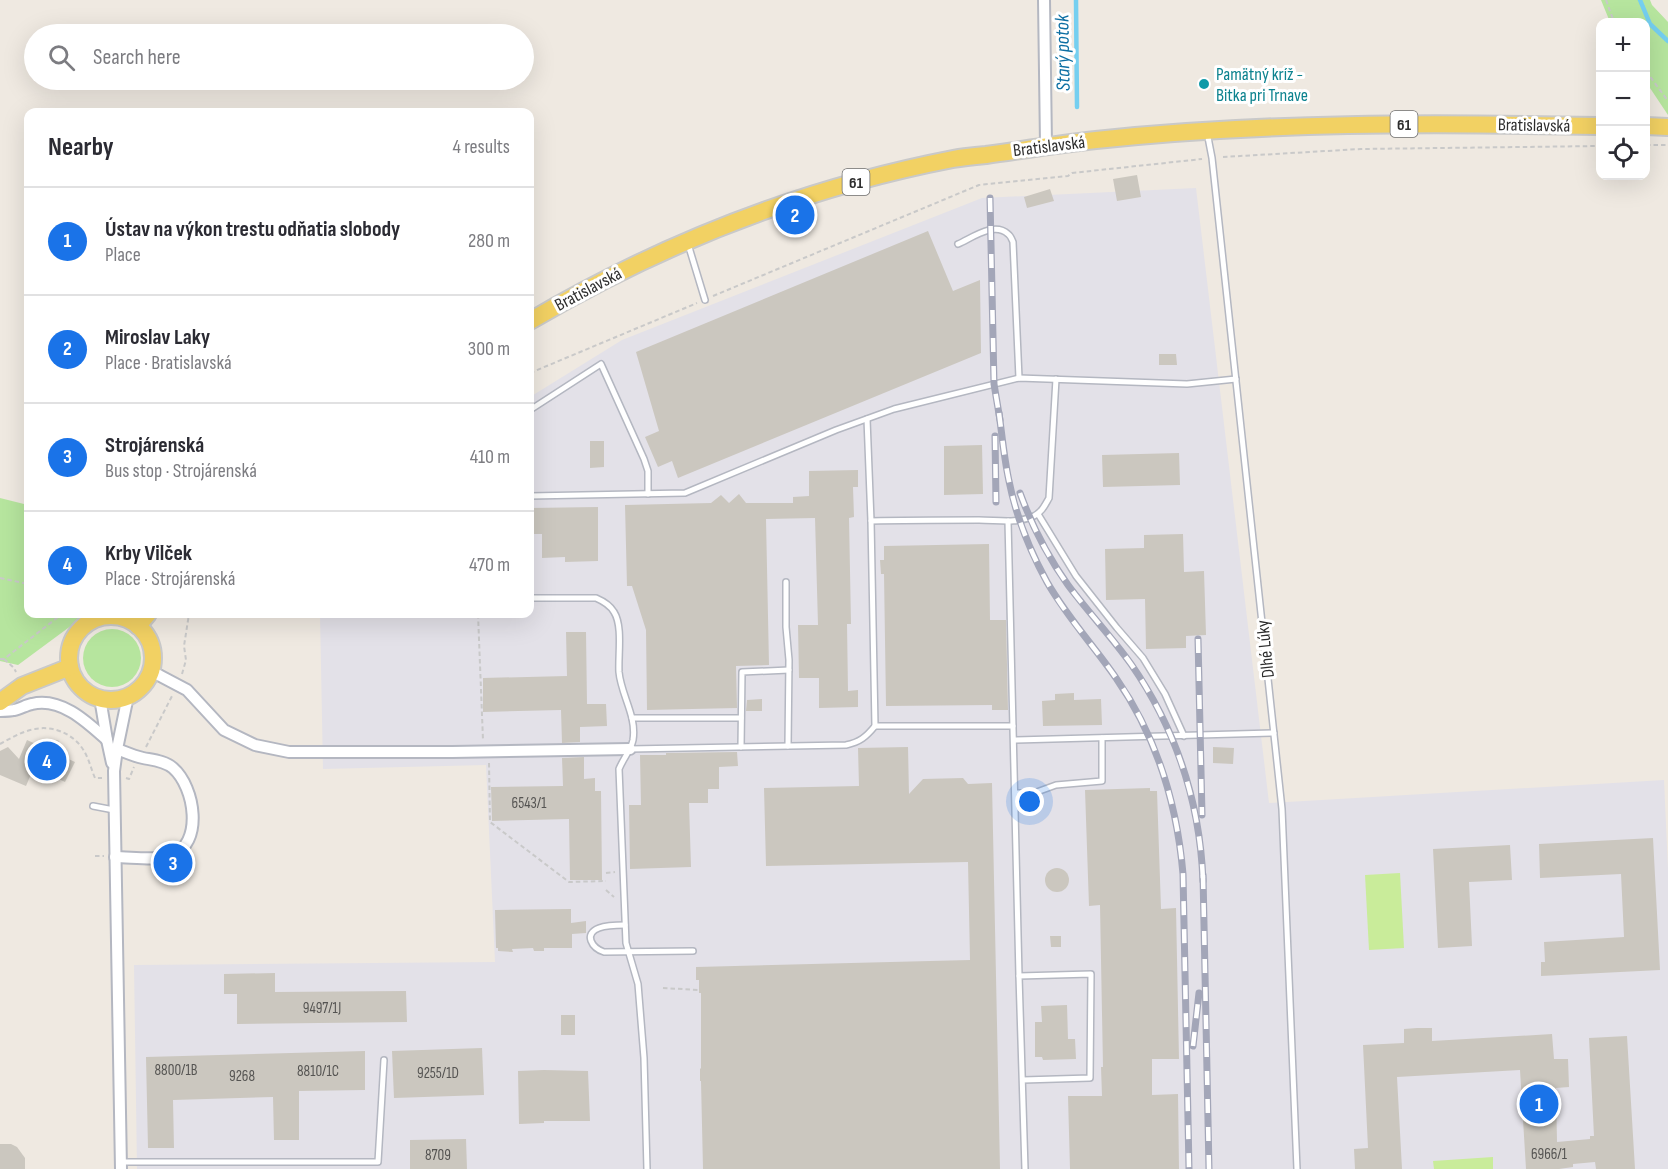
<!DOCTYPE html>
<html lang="en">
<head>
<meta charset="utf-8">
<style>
	body { margin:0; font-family:"Sofia Sans Condensed",sans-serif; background:#f7f7f7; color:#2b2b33 }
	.controls { position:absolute; right:18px; top:18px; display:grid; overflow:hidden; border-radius:12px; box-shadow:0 6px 24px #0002 }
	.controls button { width:54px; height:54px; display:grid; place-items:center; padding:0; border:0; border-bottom:2px solid #e1e1e2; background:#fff; color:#2b2b33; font:30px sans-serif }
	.you { position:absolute; left:1030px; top:802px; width:21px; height:21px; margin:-15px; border:4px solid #fff; border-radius:50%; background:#1a73e8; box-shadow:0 0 0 9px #1a73e833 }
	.badge { display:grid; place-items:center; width:39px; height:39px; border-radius:50%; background:#1a73e8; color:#fff; font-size:20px; font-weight:700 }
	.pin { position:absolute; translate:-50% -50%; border:3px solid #fff; box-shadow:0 2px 6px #0006 }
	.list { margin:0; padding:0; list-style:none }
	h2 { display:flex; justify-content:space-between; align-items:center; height:78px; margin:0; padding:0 24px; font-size:26px }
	h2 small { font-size:20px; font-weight:400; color:#7c7c81 }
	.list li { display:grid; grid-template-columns:39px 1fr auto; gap:18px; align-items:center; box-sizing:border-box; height:108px; padding:0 24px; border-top:2px solid #e1e1e2 }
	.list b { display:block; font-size:22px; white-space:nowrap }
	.list p { margin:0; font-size:20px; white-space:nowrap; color:#7c7c81 }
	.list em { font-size:20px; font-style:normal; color:#7c7c81 }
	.icon { flex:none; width:33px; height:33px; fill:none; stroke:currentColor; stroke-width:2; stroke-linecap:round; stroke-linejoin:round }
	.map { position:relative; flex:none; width:1668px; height:1169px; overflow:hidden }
	.search { position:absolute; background:#fff; box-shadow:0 6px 24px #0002; left:24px; top:24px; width:510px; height:66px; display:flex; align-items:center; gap:15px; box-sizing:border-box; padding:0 21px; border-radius:33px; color:#7c7c81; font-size:22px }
	.panel { position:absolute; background:#fff; box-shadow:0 6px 24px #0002; left:24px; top:108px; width:510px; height:510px; border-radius:12px }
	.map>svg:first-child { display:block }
	.industrial { fill:#e3e1e8 }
	.green { fill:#b6e59e }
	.pitch { fill:#c9ec9a }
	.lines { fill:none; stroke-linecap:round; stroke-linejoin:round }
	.stream { stroke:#75cff0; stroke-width:4.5 }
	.building { fill:#cbc7bf }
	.lane-casing { stroke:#b4b7c1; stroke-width:8 }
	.street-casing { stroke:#b4b7c1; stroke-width:14 }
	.primary-casing { stroke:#c9c9c9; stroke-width:20 }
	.path { stroke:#c9c9c9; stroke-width:2; stroke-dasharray:4.5 3; stroke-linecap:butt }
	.lane { stroke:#fff; stroke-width:5 }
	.street { stroke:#fff; stroke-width:10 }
	.primary { stroke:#f2d163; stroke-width:16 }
	.rail-casing { stroke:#a3a6b8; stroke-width:7 }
	.rail { stroke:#fff; stroke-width:4.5; stroke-dasharray:14; stroke-linecap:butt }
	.culture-dot { fill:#0f9aa8; stroke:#fff; stroke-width:2 }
	.labels { text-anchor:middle; stroke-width:6; stroke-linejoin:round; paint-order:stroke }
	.number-label { font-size:15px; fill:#555452 }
	.shield { fill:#fff; stroke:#6d6d6d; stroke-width:1.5 }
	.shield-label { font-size:16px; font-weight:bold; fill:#2e2e2e }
	.culture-label { font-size:18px; fill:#0d838f; stroke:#fff; text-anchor:start }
	.street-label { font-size:18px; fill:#2e2e2e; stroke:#fff }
	.water-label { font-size:20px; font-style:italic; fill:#0d6fa3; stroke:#fff }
</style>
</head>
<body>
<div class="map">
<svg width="1668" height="1169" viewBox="0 0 1668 1169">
	<rect width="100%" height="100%" fill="#efe9e1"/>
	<polygon class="industrial" points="1196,188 1269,803 1664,780 1668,869 1668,1169 137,1169 134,965 495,962 486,765 323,769 320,614 530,614 530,397 622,340 982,198"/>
	<g class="green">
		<polygon points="1601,0 1650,0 1652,5 1668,22 1668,115 1646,82 1646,22 1610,22"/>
		<polygon points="0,498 28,505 28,614 87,614 18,665 0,661"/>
		<circle cx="112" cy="658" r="29"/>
	</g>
	<g class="pitch">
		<polygon points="1400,873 1404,948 1369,950 1365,875"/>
		<polygon points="1493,1157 1493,1169 1434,1169 1433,1161"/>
	</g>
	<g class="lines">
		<g class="stream">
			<polyline points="1076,0 1077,107"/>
			<polyline points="1640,0 1650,24 1668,41"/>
		</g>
	</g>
	<g class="building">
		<polygon points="1137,175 1141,197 1117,201 1113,179"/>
		<polygon points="1050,189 1054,201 1027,208 1024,197"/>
		<polygon points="928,231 953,291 980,280 981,353 678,478 672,461 658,467 645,437 659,431 636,352"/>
		<polygon points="1159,354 1176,354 1177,365 1159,365"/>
		<polygon points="590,441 604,441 604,467 590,468"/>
		<polygon points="982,445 983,494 944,495 944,446"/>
		<polygon points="1179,453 1180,485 1103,487 1102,455"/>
		<polygon points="858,470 858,487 853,487 854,517 849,518 851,624 847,624 848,691 858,690 858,707 819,708 819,678 799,678 798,625 818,625 815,518 766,519 769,665 736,666 737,708 647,710 646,630 632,586 627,586 625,505 711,503 721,495 729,503 739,494 746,503 793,503 793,497 809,496 809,471"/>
		<polygon points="598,507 598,561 565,562 565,557 542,558 542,534 530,534 530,508"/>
		<polygon points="1183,534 1184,572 1204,571 1206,635 1186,636 1186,648 1146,649 1145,599 1106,600 1105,549 1144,548 1144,535"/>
		<polygon points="989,544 990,620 1006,620 1008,710 992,710 992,705 886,706 884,574 881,574 880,560 884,560 884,546"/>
		<polygon points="566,632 586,632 587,704 606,704 607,726 580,727 580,742 562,743 561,710 483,712 483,678 567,676"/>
		<polygon points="1074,693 1074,700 1101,699 1102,725 1043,726 1042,701 1055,700 1055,694"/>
		<polygon points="762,699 762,711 746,711 747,700"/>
		<polygon points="27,740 40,746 48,740 56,740 59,741 62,756 75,762 65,782 34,767 26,786 0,775 0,751 8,747 19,759"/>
		<polygon points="908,747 909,794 923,779 963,778 968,784 992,783 1000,1169 703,1169 701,1081 700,1081 700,1069 701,1068 701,993 699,993 699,980 696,980 696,967 970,960 968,862 766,866 764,788 859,786 858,748"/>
		<polygon points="1213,747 1234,748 1233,764 1213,763"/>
		<polygon points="737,752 738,766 719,767 719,789 708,789 708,803 689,803 691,867 630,869 629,805 641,805 640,755 666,755 666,753"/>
		<polygon points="584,757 584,779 595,778 595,791 601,791 602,880 570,880 569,819 492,821 491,787 563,786 562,758"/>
		<polygon points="1150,788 1150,791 1157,791 1161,909 1176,908 1179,1059 1152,1059 1152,1095 1178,1094 1179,1169 1070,1169 1068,1096 1102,1096 1101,1067 1103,1067 1100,905 1089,906 1085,790"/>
		<polygon points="1653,838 1660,970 1541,976 1541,962 1545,962 1544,942 1624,937 1621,874 1540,878 1539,844"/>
		<polygon points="1510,845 1512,880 1469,882 1472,946 1438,948 1433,849"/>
		<circle cx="1057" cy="880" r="12"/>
		<polygon points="571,909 571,923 586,921 586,933 572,934 572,948 544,948 544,951 534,951 533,948 512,949 513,952 498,951 498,948 496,948 495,910"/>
		<polygon points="1050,936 1061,936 1061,947 1051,947"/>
		<polygon points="275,973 275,992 406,991 407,1022 237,1024 237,994 224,994 224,974"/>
		<polygon points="1067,1005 1068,1039 1075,1039 1076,1059 1043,1060 1042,1057 1035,1057 1035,1022 1042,1022 1041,1006"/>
		<rect x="561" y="1015" width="14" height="20"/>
		<polygon points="1417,1028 1432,1028 1432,1041 1552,1034 1554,1059 1568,1059 1569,1087 1556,1088 1557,1142 1590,1139 1590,1136 1594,1136 1589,1038 1627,1036 1635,1169 1596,1169 1595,1162 1573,1164 1573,1167 1559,1169 1526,1169 1520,1070 1397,1077 1402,1169 1355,1169 1354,1149 1368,1148 1363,1045 1404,1043 1404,1029"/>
		<polygon points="482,1048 484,1095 394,1098 392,1051"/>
		<polygon points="365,1051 365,1090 299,1091 299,1140 274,1140 273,1097 173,1100 174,1148 148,1148 146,1057"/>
		<polygon points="544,1070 588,1071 590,1121 544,1121 544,1123 519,1124 518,1071"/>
		<polygon points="466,1139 467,1169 410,1169 410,1140"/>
		<polygon points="0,1144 11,1144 17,1147 25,1158 25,1169 0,1169"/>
	</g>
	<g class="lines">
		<g class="lane-casing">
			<g id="lane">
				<polyline points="1207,132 1212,158 1282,809 1297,1169"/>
				<polyline points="688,244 705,300"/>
				<path d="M958,244C972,238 994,221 1008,234C1011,236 1012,240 1013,242L1019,378"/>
				<polyline points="530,410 601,364 644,459 648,471 648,494"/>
				<path d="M867,419L871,521C907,520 943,520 979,520C998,520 1016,524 1034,516C1042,512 1045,505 1049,498L1056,379"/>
				<polyline points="530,496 685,493 836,430 894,409 1019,378 1187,384 1236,379"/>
				<polyline points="1038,514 1076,576 1117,628 1143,658 1165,694 1184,736"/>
				<polyline points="871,521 875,726 1013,726"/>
				<polyline points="1008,521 1019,976"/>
				<polyline points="786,582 786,627 789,660 788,746"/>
				<path d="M530,598H596C603,601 610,605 614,612C623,626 618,655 619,672C621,695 637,716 633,740C631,750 623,759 619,769L626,943L638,984L644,1058L647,1169"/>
				<polyline points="632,718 741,718"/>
				<polyline points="1014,740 1274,733"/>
				<polyline points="741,747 742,672 789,670"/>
				<path d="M630,749L846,745C860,742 866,737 875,726"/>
				<polyline points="1015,793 1034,793 1056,785 1102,781 1102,738"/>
				<polyline points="93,806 114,810"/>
				<path d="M625,925C616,925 607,925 599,928C583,934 592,948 604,952L693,951"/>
				<polyline points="1023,1080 1090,1078 1091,974 1019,976 1025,1169"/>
				<polyline points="121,1162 378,1162 384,1060"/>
			</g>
		</g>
		<g class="street-casing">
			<g id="street">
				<polyline points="1044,0 1046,145"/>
				<polyline points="151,671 187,690 224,730 255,745 289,752 452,752 630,749"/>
				<polyline points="100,698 107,740 112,763"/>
				<path d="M0,711C5,711 10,711 14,710C20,709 26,705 32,704C61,697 87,722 107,740"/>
				<path d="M115,857C131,857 157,861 171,856C204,844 195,787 173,768C165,761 153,760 143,758C134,756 125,752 117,749"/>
				<polyline points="121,1169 114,771 117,749 128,696"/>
			</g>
		</g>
		<g class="primary-casing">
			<g id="primary">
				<polyline points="1646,126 1668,127"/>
				<path d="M530,321C661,244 803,188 953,159C964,157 975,156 986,155C1022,150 1059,144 1096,140C1263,122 1432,123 1600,126"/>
				<circle cx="111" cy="658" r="42"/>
				<polyline points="138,626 148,614"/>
				<polyline points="0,702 22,686 70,667"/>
			</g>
		</g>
		<g class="path">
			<polyline points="1606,0 1614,22"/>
			<polyline points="1646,71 1668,101"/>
			<polyline points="1646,145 1668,145"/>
			<polyline points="1223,157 1361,149 1600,146"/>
			<polyline points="713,296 979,185 1068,176 1072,173 1202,159"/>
			<polyline points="530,373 697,303"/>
			<polyline points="0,578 28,584"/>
			<polyline points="478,614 483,740"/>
			<polyline points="96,618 99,614"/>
			<polyline points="0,659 4,659 62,614"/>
			<polyline points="4,659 14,668 16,672"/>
			<polyline points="182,674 186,660 184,646 189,614"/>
			<path d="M0,744C11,738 23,731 35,729C54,725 75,735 84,751C89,759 91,769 95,778H102"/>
			<polyline points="146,747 172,696"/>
			<polyline points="489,763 490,822 569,882 606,881"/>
			<polyline points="126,778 129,779 134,767"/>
			<polyline points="95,856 104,856"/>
			<polyline points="606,873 615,872"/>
			<polyline points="606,890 614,897"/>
			<polyline points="663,988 698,990"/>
		</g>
		<use href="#lane" class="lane"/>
		<use href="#street" class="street"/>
		<use href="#primary" class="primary"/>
		<g class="rail-casing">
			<g id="rail">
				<polyline points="990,198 994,384 1000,420"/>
				<path d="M999,413C1002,435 1004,458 1009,481C1016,516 1030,551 1047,582C1067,617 1094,646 1116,678C1157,737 1177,804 1183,874L1189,1169"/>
				<polyline points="995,436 996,502"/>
				<path d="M1020,493C1032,526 1048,557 1068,585C1088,612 1111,636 1131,664C1176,729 1200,803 1203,881"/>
				<polyline points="1198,639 1202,815"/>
				<polyline points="1203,875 1209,1169"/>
				<polyline points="1193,1046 1199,993"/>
			</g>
		</g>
		<use href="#rail" class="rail"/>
	</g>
	<circle class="culture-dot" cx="1204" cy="84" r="6"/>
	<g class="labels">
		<g class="number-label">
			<text x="529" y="808">6543/1</text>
			<text x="322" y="1013">9497/1J</text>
			<text x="176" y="1075">8800/1B</text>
			<text x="318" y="1076">8810/1C</text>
			<text x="438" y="1078">9255/1D</text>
			<text x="242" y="1081">9268</text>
			<text x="1549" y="1159">6966/1</text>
			<text x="438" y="1160">8709</text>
		</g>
		<g class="shield">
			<rect x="1390.5" y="111" width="27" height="26" rx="4.5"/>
			<rect x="842.5" y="169" width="27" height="26" rx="4.5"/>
		</g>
		<g class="shield-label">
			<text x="1404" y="130">61</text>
			<text x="856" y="188">61</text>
		</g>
		<g class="culture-label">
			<text x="1216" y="80">Pamätný kríž -<tspan x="1216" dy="21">Bitka pri Trnave</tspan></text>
		</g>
		<g class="street-label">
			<text transform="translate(1534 125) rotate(1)" y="6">Bratislavská</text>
			<text transform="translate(1049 146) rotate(-7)" y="6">Bratislavská</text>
			<text transform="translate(588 289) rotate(-28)" y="6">Bratislavská</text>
			<text transform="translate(1265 649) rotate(-96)" y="6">Dlhé Lúky</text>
		</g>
		<g class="water-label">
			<text transform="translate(1062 53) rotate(-91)" y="7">Starý potok</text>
		</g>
	</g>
</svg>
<div class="controls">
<button>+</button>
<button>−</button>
<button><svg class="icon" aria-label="locate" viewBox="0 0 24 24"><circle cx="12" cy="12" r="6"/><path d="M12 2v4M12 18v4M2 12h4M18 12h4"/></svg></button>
</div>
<div class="you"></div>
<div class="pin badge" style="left:1539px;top:1104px">1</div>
<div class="pin badge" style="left:795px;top:215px">2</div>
<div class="pin badge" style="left:173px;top:863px">3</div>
<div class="pin badge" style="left:47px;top:761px">4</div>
<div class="search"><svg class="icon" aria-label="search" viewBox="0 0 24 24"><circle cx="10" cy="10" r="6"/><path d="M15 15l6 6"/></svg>Search here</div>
<section class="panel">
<h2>Nearby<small>4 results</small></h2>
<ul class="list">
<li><span class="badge">1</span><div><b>Ústav na výkon trestu odňatia slobody</b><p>Place</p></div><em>280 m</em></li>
<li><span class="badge">2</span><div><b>Miroslav Laky</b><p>Place · Bratislavská</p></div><em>300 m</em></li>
<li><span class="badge">3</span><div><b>Strojárenská</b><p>Bus stop · Strojárenská</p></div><em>410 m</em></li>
<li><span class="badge">4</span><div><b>Krby Vilček</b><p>Place · Strojárenská</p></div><em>470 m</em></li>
</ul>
</section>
</div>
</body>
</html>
